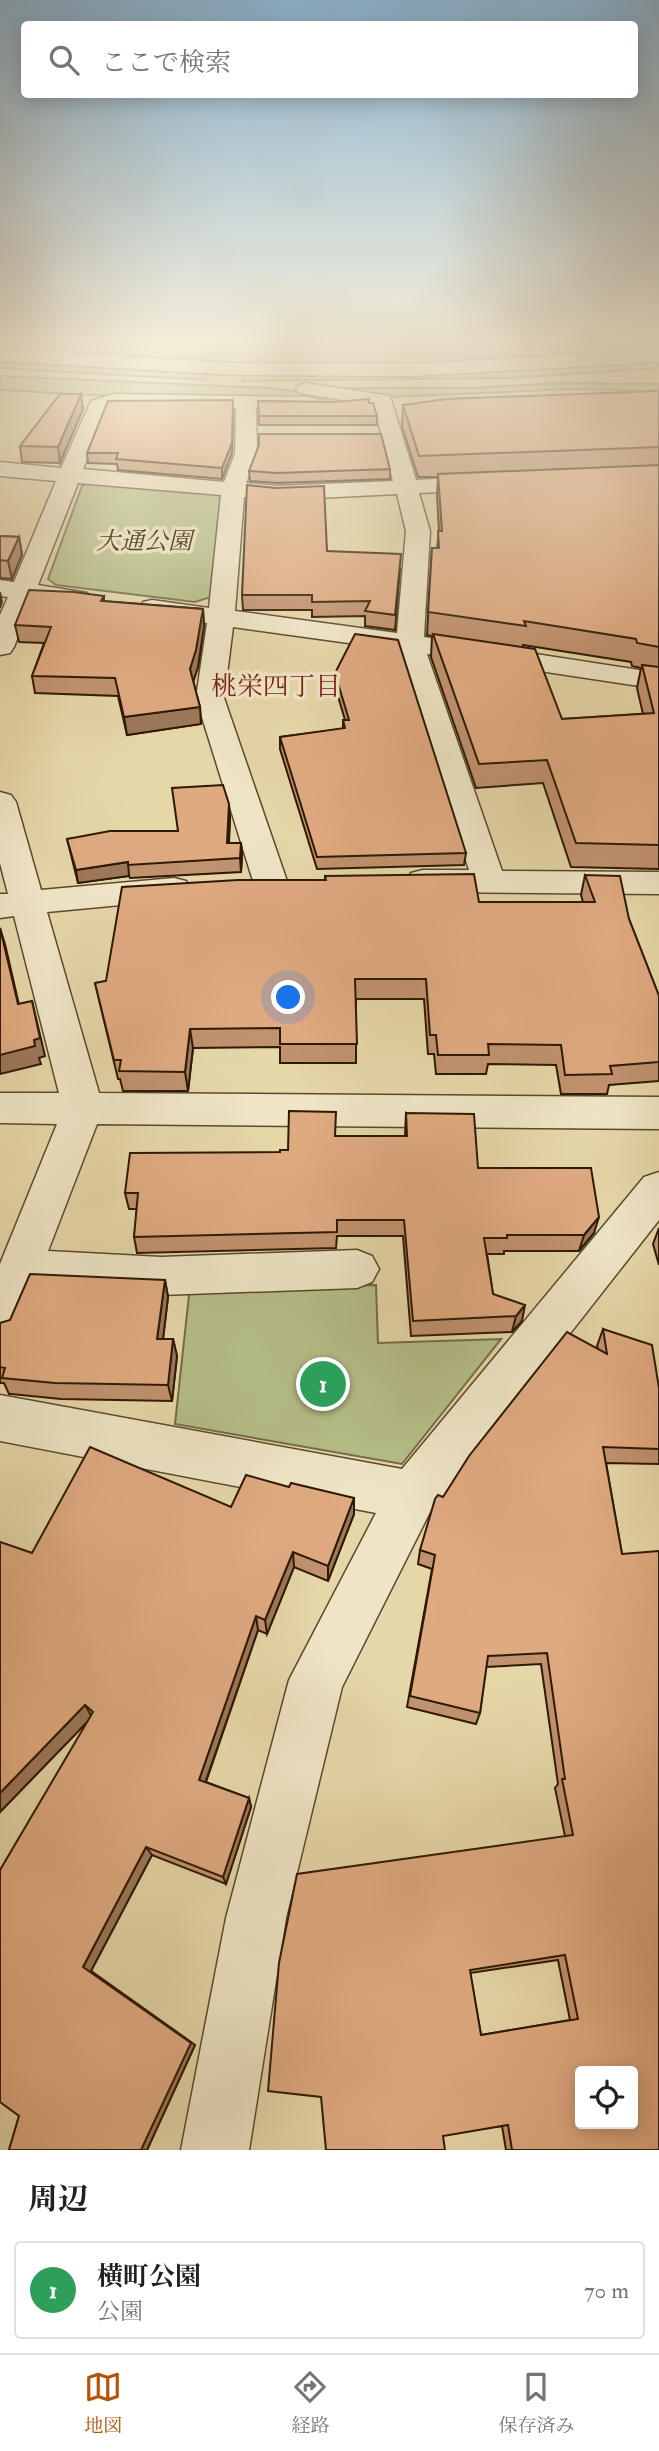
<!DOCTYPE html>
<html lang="ja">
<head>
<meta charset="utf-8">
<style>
	body { margin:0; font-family:"IM FELL Double Pica","Noto Serif JP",serif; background:#f2f2f2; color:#202124 }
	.controls { position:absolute; right:21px; bottom:21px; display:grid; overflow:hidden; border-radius:7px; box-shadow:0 4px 18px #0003 }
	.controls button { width:63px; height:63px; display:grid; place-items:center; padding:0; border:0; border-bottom:2px solid #e0e0e0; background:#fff; color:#202124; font:35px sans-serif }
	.you { position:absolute; left:289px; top:998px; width:24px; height:24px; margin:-18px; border:5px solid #fff; border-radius:50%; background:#1a73e8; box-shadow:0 0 0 10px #1a73e833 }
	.badge { display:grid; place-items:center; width:46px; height:46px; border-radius:50%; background:#b45309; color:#fff; font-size:23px; font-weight:700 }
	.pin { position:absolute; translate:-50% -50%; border:4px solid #fff; box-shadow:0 2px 7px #0006 }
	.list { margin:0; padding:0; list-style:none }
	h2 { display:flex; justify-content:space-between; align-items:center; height:91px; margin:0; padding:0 28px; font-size:30px }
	h2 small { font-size:23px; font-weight:400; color:#757577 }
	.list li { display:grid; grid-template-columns:46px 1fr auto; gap:21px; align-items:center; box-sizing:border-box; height:98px; margin:0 14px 14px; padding:0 14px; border:2px solid #e0e0e0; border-radius:7px }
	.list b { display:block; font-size:26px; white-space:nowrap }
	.list p { margin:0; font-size:23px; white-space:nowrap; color:#757577 }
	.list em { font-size:23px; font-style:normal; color:#757577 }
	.icon { flex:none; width:38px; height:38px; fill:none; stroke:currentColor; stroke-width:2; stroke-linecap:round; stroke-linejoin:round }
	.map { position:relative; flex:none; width:659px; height:2150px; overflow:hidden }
	.search { position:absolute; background:#fff; box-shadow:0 4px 18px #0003; left:21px; right:21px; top:21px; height:77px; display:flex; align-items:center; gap:18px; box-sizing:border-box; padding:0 24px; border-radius:7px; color:#757577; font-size:26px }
	.sheet { height:203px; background:#fff }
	nav { display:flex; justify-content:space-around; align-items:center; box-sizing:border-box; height:98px; border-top:2px solid #e0e0e0; background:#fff; font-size:19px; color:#757577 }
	nav a { display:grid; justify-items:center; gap:4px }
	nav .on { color:#b45309 }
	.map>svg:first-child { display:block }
	.green { fill:#b5be88; stroke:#726c46; stroke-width:2 }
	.water { fill:#9db6b5; stroke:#71776f; stroke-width:2 }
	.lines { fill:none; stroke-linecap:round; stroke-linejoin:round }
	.shore { stroke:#66685d; stroke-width:2 }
	.minor-casing { stroke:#5c482e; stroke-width:3 }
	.minor { fill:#efe5c6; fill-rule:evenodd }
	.wall { fill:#c1926f; stroke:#2e1905; stroke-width:2; fill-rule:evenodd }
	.shaded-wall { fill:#9d775a; stroke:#2e1905; stroke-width:2 }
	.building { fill:#e0aa81; stroke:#2e1905; stroke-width:2; fill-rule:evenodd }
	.labels { text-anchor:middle; stroke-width:7; stroke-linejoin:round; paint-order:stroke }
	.far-park-label { font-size:24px; font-style:italic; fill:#564b2c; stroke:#efe5c6 }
	.far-neighbourhood-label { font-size:26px; fill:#7a1f14; stroke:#efe5c6 }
</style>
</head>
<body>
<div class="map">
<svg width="659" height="2150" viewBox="0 0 659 2150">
	<rect width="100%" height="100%" fill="#e6d7a8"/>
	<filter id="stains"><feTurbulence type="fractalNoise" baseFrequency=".00286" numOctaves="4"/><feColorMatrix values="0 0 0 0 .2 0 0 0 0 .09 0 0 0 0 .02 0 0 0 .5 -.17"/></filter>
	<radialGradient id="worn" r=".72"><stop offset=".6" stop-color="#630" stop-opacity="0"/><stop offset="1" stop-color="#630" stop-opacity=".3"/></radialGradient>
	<g class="green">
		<path d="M0,346H366C417,359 471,357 523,355C569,354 614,352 659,348V354L414,366L267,363L253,356L238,354L222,353L185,363L0,352Z"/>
		<polygon points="0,359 210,371 206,380 0,368"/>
		<polygon points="659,360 659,368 512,378 242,381 247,373"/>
		<polygon points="0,376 270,388 364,400 92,395 0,390"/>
		<polygon points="560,383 659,384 659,391 571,389 388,397 307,388 471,388"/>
		<polygon points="92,482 212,491 221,497 214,596 195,602 56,585 48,579 82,486"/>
		<polygon points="376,1285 378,1343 501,1339 402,1464 175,1424 190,1286"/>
	</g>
	<path class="water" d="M366,346H659V348C614,352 569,354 523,355C471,357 417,359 366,346Z"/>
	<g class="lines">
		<polyline class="shore" points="410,346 485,349 589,346"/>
		<g class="minor-casing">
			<g id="minor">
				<polygon points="0,349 234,363 413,364 659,350 659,362 413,376 234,375 0,361"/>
				<path d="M306,383L390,396L416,480L489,476L497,478L500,483L497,488L489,490L419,493L430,531L424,637L659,673V689L427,654L502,871L659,872V894L423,892L411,889L406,881L411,873L423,870H469L399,650L233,627L224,698L288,884L283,892L271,895L259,892L254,884L196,698L207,623L143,614L139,608L143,602L152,600L209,608L221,495L78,483L38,585L87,593L91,598L87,603L78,606L32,600L14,647L10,653L0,655V615L8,597L0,596V580L14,582L56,481L0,476V462L61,468L91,401L114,394L309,397L316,399L319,403L316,407L256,408L257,454L246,483L277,486L393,481L374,405L299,393L296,389L299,385ZM115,406L236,408L235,454L224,482L83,469L107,409ZM397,494L406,531L397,633L235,611L244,497L277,500Z"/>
				<polygon points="0,792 11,795 16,802 41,890 174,878 186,881 191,889 186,897 174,900 47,912 99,1093 659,1097 659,1129 97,1124 48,1251 161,1257 357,1250 372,1256 379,1269 372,1282 357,1288 161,1295 34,1289 16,1334 0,1340 0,1264 57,1124 0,1123 0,1093 59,1093 14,916 0,918 0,894 8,894 0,863"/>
				<polygon points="659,1172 659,1220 430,1512 342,1687 286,1918 249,2150 181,2150 226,1918 289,1680 376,1513 0,1441 0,1395 402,1469 644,1177"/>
			</g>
		</g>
		<use href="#minor" class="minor"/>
	</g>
	<g class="wall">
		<path d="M659,391V869L571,867L543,783L476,788L431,657L432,636L427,635L432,548H437L439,531L437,496L438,477H418L402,426L403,405ZM523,645L631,662L632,666L641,668L637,688L643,714L562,719L523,647Z"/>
		<polygon points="233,400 232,453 222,479 118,470 117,464 88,463 87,453"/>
		<polygon points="258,401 369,403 377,416 377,425 259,425"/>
		<polygon points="83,409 60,463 22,462 20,446"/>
		<polygon points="390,469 390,479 277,483 250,481 249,471"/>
		<polygon points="0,536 19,537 22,555 12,579 0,578"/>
		<polygon points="327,551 400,569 395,630 365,626 365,616 312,617 312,610 243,610 242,595"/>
		<polygon points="104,596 104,601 203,609 204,626 198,667 193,681 200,707 201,724 127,735 118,696 35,693 32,676 44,643 19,642 15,625"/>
		<polygon points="335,673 466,853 464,865 317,869 280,749 280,737 343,729 343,720 345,720 335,686"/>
		<polygon points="230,817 229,843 241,843 242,856 241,872 130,878 129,876 78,883 67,839 177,831"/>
		<polygon points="585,875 629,919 659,996 659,1081 609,1085 607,1094 561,1094 556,1065 488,1064 486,1074 436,1074 434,1054 428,1054 424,999 356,999 356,1063 280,1063 280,1047 193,1048 188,1091 123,1091 120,1079 118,1079 95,983 106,981 325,880 325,876 479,902 583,902 581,895"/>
		<polygon points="406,1113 478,1168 594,1233 579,1251 504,1251 504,1254 487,1254 493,1294 522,1321 512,1332 411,1336 403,1236 337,1236 336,1248 137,1253 134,1237 137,1209 129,1209 125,1193 280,1152 336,1136 405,1136"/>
		<polygon points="659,1228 659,1265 653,1244"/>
		<polygon points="165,1280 168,1297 163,1339 173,1339 177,1356 172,1401 61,1399 11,1394 9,1394 4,1383 0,1383 0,1323"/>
		<path d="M603,1329L659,1388V1464L606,1463L622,1554L659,2150H506L502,2126L326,2150L565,1836L555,1788L558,1784L541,1664L486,1667L480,1713L476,1724L407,1707L432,1569L418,1564L420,1550L443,1497L598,1349L597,1346ZM558,1960L570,2020L481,2035L470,1973Z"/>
		<polygon points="289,1487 354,1498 354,1514 328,1581 294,1567 267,1634 258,1630 206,1782 249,1798 251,1807 226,1884 152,1855 91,1971 195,2045 147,2150 9,2150 19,2116 88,1721 0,1812 0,1542 32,1553 231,1507"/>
	</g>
	<g class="shaded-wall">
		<polygon points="81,394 83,409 60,463 58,447"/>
		<polygon points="233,400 232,453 222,479 222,468"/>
		<polygon points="19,537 22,555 12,579 8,561"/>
		<polygon points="0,592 2,602 0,608"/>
		<polygon points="203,609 204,626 198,667 192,686 190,669"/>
		<polygon points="200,707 201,724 127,735 124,717"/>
		<polygon points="229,804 230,817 228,856 227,843"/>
		<polygon points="241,843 242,856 241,872 240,858"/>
		<polygon points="128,862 129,876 78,883 76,870"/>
		<polygon points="0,928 5,944 23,1022 18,1004"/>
		<polygon points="32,1001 45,1056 39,1058 41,1064 0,1074 0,1055 34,1040"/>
		<polygon points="190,1029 193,1048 188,1091 185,1072"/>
		<polygon points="599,1217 594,1233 579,1251 584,1235"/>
		<polygon points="165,1280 168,1297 161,1356 157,1339"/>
		<polygon points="525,1305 522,1321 512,1332 516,1316"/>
		<polygon points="173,1339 177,1356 172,1401 168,1385"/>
		<polygon points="354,1498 354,1514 328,1581 328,1566"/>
		<polygon points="293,1552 294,1567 267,1634 265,1620"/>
		<polygon points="256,1616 258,1630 203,1789 199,1780"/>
		<polygon points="85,1705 92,1717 0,1812 0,1793"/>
		<polygon points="249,1798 251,1807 226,1884 223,1877"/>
		<polygon points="146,1847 152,1855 91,1971 195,2045 147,2150 141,2150 83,1967"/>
	</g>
	<g class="building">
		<polygon points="659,391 659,447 419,456 403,405 447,399"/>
		<polygon points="60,394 81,394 58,447 20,446"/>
		<polygon points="369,399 369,403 373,403 377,416 259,416 258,401 333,402"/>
		<polygon points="233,400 232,443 222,468 116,459 118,453 87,453 108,401"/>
		<polygon points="259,434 381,434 390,469 277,473 249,471 259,445"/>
		<polygon points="659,465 659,647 637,643 636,639 524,621 526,626 428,612 432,548 439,548 438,531 442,531 438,474"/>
		<polygon points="247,485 276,488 324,486 327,551 401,554 395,615 365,611 370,601 312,602 312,595 242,595"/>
		<polygon points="0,536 19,537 8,561 0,560"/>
		<polygon points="29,590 74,592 104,596 101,601 203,609 196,650 190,669 200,707 124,717 115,678 32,676 51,627 15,625"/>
		<polygon points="355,634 398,640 466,853 317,857 280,737 345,728 343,720 349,720 335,673"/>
		<polygon points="433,634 535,649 562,719 654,713 642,665 659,667 659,845 576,843 547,760 479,764"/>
		<polygon points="223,785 229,804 227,843 241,843 240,858 128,865 128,862 76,870 67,839 110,831 178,831 172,788"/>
		<polygon points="474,874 479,902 595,902 585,875 620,876 629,919 659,996 659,1062 610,1066 612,1074 565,1075 561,1045 488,1044 489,1055 438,1055 436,1035 430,1035 426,979 355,979 357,1044 280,1044 280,1028 190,1029 185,1072 119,1071 121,1060 114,1060 95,983 106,981 122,887 238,880 326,880 325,876"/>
		<polygon points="0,928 18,1004 32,1001 40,1038 34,1040 35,1046 0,1055"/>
		<polygon points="289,1111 336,1112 335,1136 407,1136 406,1113 474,1114 478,1168 591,1168 599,1217 584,1235 507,1235 507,1238 484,1238 493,1294 525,1305 516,1316 413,1321 404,1220 337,1220 337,1232 134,1237 138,1193 125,1193 130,1153 280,1152 280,1150 288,1150"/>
		<polygon points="30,1274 165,1280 157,1339 173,1339 168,1385 55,1383 2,1378 5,1368 0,1367 0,1323 10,1320"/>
		<path d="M603,1329L652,1345L659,1388V1449L603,1447L622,1554L659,1551V2150H512L508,2125L443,2136L445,2150H326L321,2097L268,2091L279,1963L297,1874L573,1835L562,1779H565L547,1653L488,1656L480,1713L410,1696L435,1555L420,1550L435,1499L438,1495L443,1497L469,1456L567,1332L607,1354ZM565,1955L578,2019L481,2035L470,1970ZM580,2071H633V2124H580Z"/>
		<polygon points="90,1447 231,1507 246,1475 289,1487 291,1483 354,1498 328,1566 293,1552 265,1620 256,1616 199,1780 249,1798 223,1877 146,1847 83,1967 191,2043 141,2150 9,2150 19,2116 0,2102 0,1870 93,1712 85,1705 0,1793 0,1542 32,1553"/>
	</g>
	<linearGradient id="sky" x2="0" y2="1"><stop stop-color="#8ab5d4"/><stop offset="0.53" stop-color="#f4edd8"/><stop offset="1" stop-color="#f4edd8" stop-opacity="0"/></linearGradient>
	<rect width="659" height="647" fill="url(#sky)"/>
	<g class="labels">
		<g class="far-park-label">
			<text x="144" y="549">大通公園</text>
		</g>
		<g class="far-neighbourhood-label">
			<text x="276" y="695">桃栄四丁目</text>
		</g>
	</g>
	<rect width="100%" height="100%" filter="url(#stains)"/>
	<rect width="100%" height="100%" fill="url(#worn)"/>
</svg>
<div class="controls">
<button><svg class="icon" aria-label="locate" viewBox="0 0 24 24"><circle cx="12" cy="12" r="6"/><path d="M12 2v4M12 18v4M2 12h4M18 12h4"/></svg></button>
</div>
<div class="you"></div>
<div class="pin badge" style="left:323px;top:1384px;background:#2e9e5b">1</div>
<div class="search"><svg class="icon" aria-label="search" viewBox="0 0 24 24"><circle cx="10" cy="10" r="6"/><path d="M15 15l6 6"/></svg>ここで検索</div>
</div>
<section class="sheet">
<h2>周辺<small></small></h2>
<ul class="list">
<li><span class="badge" style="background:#2e9e5b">1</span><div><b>横町公園</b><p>公園</p></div><em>70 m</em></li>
</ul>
</section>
<nav>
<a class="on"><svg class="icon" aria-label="map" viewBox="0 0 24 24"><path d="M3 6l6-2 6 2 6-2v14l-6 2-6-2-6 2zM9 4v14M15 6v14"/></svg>地図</a>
<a><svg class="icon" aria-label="directions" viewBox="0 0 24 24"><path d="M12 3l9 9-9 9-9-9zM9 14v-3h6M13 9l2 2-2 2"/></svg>経路</a>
<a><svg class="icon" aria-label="saved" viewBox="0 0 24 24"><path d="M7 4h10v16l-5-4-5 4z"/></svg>保存済み</a>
</nav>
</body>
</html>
